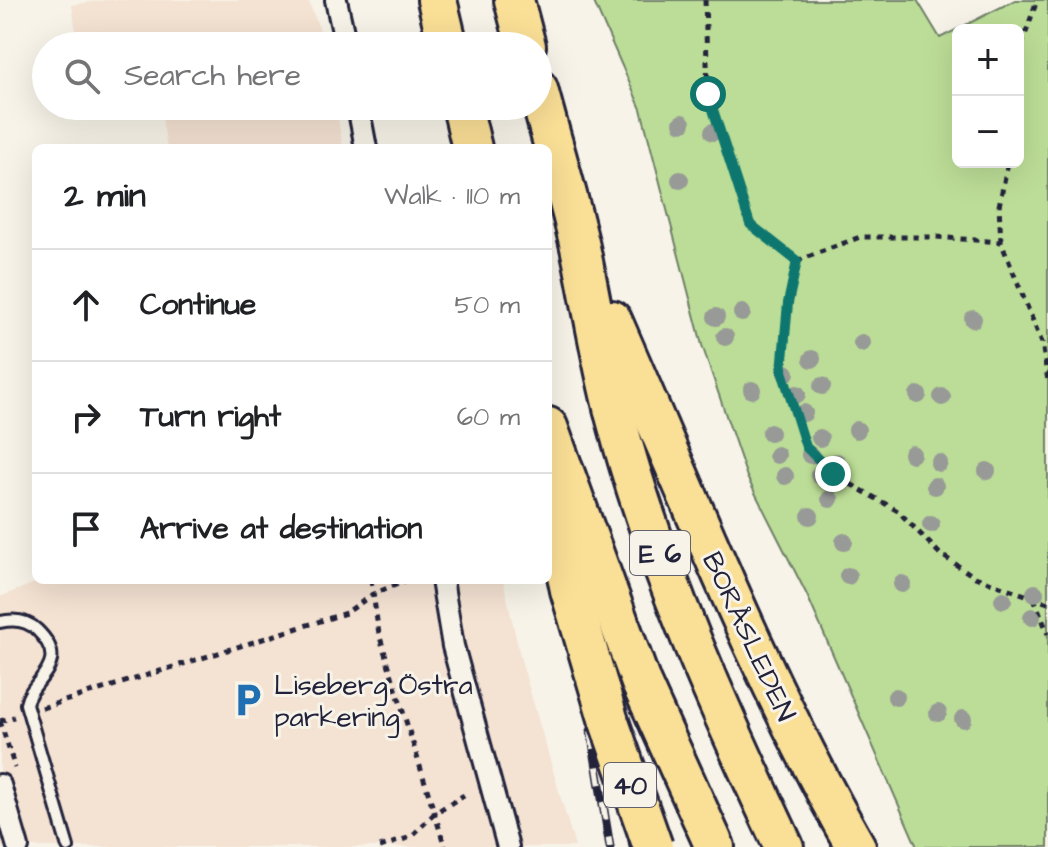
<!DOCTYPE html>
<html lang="en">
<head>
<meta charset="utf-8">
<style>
	body { margin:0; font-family:"Architects Daughter",sans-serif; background:#f6f6f6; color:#202124 }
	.controls { position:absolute; right:24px; top:24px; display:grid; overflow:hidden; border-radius:12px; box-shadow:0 8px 32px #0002 }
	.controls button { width:72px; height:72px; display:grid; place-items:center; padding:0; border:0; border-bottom:2px solid #e0e0e0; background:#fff; color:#202124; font:40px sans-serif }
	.stop { position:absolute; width:24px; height:24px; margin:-18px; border:6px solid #0f766e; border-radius:50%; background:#fff }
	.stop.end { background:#0f766e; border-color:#fff; box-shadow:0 2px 8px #0008 }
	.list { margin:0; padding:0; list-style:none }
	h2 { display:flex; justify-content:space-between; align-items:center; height:104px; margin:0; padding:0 32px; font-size:34px }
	h2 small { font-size:26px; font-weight:400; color:#757577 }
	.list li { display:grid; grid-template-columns:52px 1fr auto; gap:24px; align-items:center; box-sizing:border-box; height:112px; padding:0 32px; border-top:2px solid #e0e0e0 }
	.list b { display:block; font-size:30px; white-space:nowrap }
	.list em { font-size:26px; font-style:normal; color:#757577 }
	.icon { flex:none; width:44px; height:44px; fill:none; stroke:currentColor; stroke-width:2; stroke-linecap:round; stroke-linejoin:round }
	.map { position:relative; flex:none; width:1048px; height:847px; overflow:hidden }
	.search { position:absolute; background:#fff; box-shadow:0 8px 32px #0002; left:32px; top:32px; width:520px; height:88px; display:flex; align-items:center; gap:20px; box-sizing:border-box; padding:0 28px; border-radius:44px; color:#757577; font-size:30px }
	.panel { position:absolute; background:#fff; box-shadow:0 8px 32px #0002; left:32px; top:144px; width:520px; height:440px; border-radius:12px }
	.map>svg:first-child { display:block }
	.built { fill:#f4e2d2 }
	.green { fill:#bcdd97; stroke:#6f8069; stroke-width:2; fill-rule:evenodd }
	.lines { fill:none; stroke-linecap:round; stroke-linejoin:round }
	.service-casing { stroke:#22223b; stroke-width:16 }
	.minor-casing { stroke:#22223b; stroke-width:26 }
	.motorway-casing { stroke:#22223b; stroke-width:44 }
	.path { stroke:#22223b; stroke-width:5; stroke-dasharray:6 6; stroke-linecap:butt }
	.service { stroke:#f7f3e8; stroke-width:10 }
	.minor { stroke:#f7f3e8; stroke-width:20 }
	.motorway { stroke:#fadf96; stroke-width:38 }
	.rail-casing { stroke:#22223b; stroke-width:9 }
	.rail { stroke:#f7f3e8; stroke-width:6; stroke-dasharray:18; stroke-linecap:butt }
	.motorway-bridge-casing { stroke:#22223b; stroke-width:44; stroke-linecap:butt }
	.motorway-bridge { stroke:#fadf96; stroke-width:38 }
	.tree { fill:#979a96 }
	.route { stroke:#0f766e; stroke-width:10 }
	.labels { text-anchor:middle; stroke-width:6; stroke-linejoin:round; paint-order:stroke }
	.shield { fill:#f7f3e8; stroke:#62616f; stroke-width:2 }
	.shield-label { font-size:26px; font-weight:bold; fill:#22223b }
	.street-label { font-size:28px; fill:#22223b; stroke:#f7f3e8 }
	.poi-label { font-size:28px; fill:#22223b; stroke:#f7f3e8; text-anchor:start }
</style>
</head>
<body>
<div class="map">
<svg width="1048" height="847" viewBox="0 0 1048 847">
	<rect width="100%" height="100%" fill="#f7f3e8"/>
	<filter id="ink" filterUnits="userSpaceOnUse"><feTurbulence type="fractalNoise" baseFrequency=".0125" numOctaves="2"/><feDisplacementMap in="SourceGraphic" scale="16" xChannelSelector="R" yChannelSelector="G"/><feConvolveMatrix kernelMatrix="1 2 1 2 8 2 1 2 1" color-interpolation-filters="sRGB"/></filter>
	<g filter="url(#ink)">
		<g class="built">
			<polygon points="106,0 308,0 326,46 78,46 72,5"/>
			<polygon points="160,106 336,106 343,148 167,148"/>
			<polygon points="42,580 503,580 521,660 575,847 0,847 0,597"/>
		</g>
		<path class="green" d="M593,0H917L940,38L1015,0H1048V847H917L807,595L747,477L702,345L641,109ZM958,30H1018V162H958Z"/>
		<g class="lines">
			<g class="service-casing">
				<path id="service" d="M0,622C13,619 27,620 37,630C73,665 31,678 26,704L68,847"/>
			</g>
			<g class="minor-casing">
				<g id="minor">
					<polyline points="336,0 346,46"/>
					<polyline points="358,106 366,148"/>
					<polyline points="442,580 453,646 508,847"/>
					<polyline points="0,785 18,847"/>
				</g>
			</g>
			<g class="motorway-casing">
				<g id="motorway">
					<polyline points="437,0 448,46"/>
					<polyline points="514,0 526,46"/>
					<path d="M538,89C552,142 568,194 580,247C592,304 601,363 616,419C655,567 719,709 784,847"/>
					<polyline points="462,106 472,148"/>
					<path d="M612,320C690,498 760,678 856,847"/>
					<polyline points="548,427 641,683 715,847"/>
					<polyline points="549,490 570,590 609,722"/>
				</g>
			</g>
			<g class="path">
				<polyline points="705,0 708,94 750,224 797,261 788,303 782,371 806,447 833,474 898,511 940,554 975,577 1048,603"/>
				<polyline points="1018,56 1037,0"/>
				<polyline points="1001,242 999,206 1008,162"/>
				<polyline points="797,261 860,237 936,237 1001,242 1042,343 1048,381"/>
				<polyline points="371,580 379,634 445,847"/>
				<polyline points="1034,598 1048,634"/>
				<polyline points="42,708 346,613 373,594 406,581"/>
				<polyline points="0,721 14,717"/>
				<polyline points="0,721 15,768"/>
				<polyline points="380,847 411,837 435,813 464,795"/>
			</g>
			<use href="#service" class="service"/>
			<use href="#minor" class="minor"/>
			<use href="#motorway" class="motorway"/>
			<g class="rail-casing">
				<g id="rail">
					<polyline points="615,728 633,847"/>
					<polyline points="591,731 610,847"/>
				</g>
			</g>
			<use href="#rail" class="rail"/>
			<g class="motorway-bridge-casing">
				<polyline id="motorway-bridge" points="609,722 653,847"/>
			</g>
			<use href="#motorway-bridge" class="motorway-bridge"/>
		</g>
		<g class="tree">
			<circle cx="682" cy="123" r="9"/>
			<circle cx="713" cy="132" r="9"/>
			<circle cx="680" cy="180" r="9"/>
			<circle cx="742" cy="313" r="9"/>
			<circle cx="716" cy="317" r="9"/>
			<circle cx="973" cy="319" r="9"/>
			<circle cx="725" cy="337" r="9"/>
			<circle cx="862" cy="343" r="9"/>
			<circle cx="812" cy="359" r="9"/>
			<circle cx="786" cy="373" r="9"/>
			<circle cx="822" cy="386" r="9"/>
			<circle cx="752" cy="390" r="9"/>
			<circle cx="797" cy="394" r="9"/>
			<circle cx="918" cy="395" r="9"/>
			<circle cx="942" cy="397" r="9"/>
			<circle cx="804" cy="413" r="9"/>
			<circle cx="857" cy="430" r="9"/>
			<circle cx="770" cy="433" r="9"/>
			<circle cx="820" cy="438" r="9"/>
			<circle cx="912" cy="454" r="9"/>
			<circle cx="777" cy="455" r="9"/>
			<circle cx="810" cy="455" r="9"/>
			<circle cx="837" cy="462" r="9"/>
			<circle cx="939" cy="463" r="9"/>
			<circle cx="987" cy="471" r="9"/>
			<circle cx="819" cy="475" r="9"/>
			<circle cx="785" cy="476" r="9"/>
			<circle cx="935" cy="486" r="9"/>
			<circle cx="830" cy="499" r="9"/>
			<circle cx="810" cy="516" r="9"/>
			<circle cx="931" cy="524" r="9"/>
			<circle cx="844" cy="542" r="9"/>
			<circle cx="848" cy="576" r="9"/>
			<circle cx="902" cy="584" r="9"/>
			<circle cx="1035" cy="593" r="9"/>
			<circle cx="1003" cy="600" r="9"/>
			<circle cx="1032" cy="617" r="9"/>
			<circle cx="896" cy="697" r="9"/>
			<circle cx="938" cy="713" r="9"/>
			<circle cx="963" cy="719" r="9"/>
		</g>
	</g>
	<g class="lines" filter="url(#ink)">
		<polyline class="route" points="708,94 750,224 797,261 788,303 782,371 806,447 833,474"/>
	</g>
	<defs>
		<g id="parking-bare" transform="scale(2.76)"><path d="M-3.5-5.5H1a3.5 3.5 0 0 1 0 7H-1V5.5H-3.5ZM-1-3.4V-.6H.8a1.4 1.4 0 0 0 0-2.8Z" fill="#1f6fb2" stroke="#f7f3e8" stroke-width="2.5" paint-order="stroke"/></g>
	</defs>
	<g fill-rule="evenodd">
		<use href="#parking-bare" x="248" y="700"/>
	</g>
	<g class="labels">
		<g class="shield">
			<rect x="630" y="531" width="60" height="44" rx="6"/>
			<rect x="604" y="763" width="52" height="44" rx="6"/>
		</g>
		<g class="shield-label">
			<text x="660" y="562">E 6</text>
			<text x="630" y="794">40</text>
		</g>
		<g class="street-label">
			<text transform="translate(750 636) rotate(65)" y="10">BORÅSLEDEN</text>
		</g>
		<g class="poi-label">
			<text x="274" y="694">Liseberg Östra<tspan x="274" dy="32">parkering</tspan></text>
		</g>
	</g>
</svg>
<div class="controls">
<button>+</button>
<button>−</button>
</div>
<div class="stop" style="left:708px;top:94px"></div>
<div class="stop end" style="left:833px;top:474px"></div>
<div class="search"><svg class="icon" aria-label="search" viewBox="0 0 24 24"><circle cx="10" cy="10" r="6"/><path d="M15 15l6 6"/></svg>Search here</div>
<section class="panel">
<h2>2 min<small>Walk · 110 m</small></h2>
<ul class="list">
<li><svg class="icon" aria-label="ahead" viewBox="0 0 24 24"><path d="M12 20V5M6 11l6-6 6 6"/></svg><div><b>Continue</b></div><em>50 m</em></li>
<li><svg class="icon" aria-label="right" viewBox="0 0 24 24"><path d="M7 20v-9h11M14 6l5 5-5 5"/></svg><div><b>Turn right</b></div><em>60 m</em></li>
<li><svg class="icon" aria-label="arrive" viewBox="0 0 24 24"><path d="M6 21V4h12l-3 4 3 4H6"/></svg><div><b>Arrive at destination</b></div></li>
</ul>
</section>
</div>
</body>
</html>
